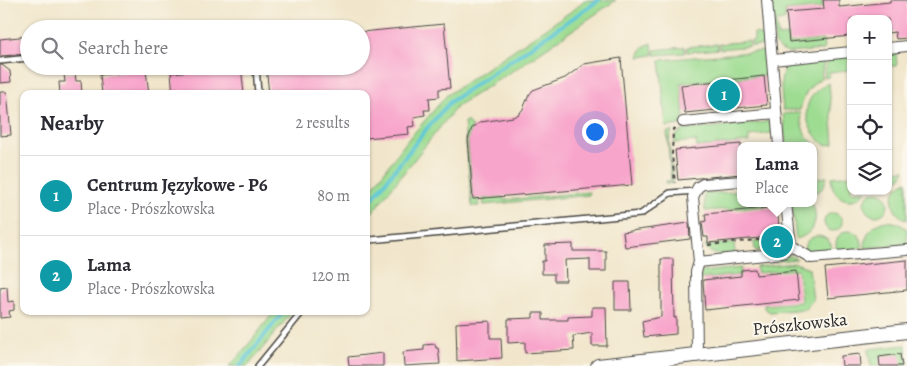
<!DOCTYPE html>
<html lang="en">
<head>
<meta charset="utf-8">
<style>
	body { margin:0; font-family:Alegreya,serif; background:#f7f7f7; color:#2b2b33 }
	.controls { position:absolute; right:15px; top:15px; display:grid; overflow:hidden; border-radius:10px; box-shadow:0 1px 4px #0004 }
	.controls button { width:45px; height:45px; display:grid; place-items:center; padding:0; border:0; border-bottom:1px solid #e1e1e2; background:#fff; color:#2b2b33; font:25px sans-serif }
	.you { position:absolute; left:594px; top:131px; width:18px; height:18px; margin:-12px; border:4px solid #fff; border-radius:50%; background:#1a73e8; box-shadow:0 0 0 8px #1a73e833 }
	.badge { display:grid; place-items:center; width:32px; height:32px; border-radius:50%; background:#ea580c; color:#fff; font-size:16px; font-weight:700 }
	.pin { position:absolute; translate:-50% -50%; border:2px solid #fff; box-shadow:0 1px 5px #0006 }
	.popup { position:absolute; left:737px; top:142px; width:80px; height:65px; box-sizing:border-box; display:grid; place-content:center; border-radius:10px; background:#fff; filter:drop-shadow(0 1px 4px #0005); font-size:16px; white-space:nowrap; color:#7c7c81 }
	.popup b { font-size:19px; color:#2b2b33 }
	.popup::after { content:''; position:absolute; left:50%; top:100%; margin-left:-10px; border:10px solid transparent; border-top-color:#fff }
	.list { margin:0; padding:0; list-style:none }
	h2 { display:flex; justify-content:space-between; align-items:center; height:65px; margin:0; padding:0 20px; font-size:21px }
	h2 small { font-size:16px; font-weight:400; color:#7c7c81 }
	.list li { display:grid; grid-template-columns:32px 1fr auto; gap:15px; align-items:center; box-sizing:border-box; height:80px; padding:0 20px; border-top:1px solid #e1e1e2 }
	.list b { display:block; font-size:19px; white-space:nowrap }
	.list p { margin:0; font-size:16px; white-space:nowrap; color:#7c7c81 }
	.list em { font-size:16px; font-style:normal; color:#7c7c81 }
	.icon { flex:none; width:28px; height:28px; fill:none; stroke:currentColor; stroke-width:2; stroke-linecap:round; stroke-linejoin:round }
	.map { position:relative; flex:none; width:907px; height:366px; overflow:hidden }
	.search { position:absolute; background:#fff; box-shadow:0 1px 4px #0004; left:20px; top:20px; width:350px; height:55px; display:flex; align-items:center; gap:12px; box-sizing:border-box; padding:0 18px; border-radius:28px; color:#7c7c81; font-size:19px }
	.panel { position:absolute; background:#fff; box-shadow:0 1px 4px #0004; left:20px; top:90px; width:350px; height:225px; border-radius:10px }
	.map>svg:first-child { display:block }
	.green { fill:#9ddc91; stroke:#64845e }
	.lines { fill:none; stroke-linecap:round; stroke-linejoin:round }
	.stream { stroke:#5dc7d7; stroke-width:4 }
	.building { fill:#f8a5cb }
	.service-casing { stroke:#494743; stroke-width:8 }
	.minor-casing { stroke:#494743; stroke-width:12 }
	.secondary-casing { stroke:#494743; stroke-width:16 }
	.path { stroke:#494743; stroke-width:2; stroke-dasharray:4 4; stroke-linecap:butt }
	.service { stroke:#fff; stroke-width:5 }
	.minor { stroke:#fff; stroke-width:10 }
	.secondary { stroke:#fff; stroke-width:14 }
	.labels { text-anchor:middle; stroke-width:4; stroke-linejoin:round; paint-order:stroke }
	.street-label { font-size:18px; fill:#2b2b2b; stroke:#fbf7ec }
</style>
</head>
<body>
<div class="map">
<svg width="907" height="366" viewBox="0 0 907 366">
	<rect width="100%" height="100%" fill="#fbf7ec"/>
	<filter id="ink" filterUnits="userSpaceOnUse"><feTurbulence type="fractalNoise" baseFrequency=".02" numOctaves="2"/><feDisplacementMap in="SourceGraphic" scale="10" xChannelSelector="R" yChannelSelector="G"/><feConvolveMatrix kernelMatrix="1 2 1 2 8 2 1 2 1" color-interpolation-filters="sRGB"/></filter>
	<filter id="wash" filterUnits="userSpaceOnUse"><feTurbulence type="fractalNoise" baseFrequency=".0096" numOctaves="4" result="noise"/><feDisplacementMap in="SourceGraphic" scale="20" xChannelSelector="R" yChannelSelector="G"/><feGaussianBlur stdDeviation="1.12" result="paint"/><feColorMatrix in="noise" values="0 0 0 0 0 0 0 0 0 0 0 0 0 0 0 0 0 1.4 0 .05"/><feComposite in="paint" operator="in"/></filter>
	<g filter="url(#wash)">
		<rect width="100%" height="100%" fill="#f1e6cb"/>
		<g class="green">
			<polygon points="584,0 616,0 520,66 457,106 366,220 366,196 407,141 447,95 576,8"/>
			<polygon points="775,0 822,0 823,7 785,11 785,20 776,21 778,36 787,35 788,44 823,40 824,50 788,53 779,49 775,43 772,7"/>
			<path d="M754,33C761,34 766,38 767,45L752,46L751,41H754Z"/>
			<polygon points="749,41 750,46 720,49 719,44"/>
			<polygon points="652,43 653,55 639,57 643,47"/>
			<polygon points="717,44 718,49 687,52 687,47"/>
			<polygon points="685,47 685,53 655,55 654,50"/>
			<polygon points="764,51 767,75 681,83 684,118 680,125 666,127 660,60"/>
			<polygon points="896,51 897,66 888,66 888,52"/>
			<polygon points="851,56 851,70 829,72 829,77 824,77 827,58"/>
			<path d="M824,59L821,78C809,86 803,96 800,110H783C782,95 775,66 796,61C805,59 815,60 824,59Z"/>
			<path d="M829,83L834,144L825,145C801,127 799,96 829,83Z"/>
			<path d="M800,112C801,121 802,129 807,137C812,143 819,146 821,153H813V146H786L783,114Z"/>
			<polygon points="766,120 772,125 772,133 749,136 749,142 697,147 696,141 674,143 676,135 684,130 766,122"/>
			<polygon points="467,121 472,128 468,139 473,198 478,198 479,206 472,206 464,122"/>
			<polygon points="672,131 669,141 673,183 666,184 666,181 671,181 667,132"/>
			<polygon points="905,170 900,179 888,184 888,171"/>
			<path d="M851,175V191H866C853,209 829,198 832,177Z"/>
			<polygon points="827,177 823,188 813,194 813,179"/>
			<path d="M907,181V220C888,213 888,189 907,181Z"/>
			<polygon points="741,191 741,203 776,203 777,205 705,211 704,194 706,192 707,194"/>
			<circle cx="876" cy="204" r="12"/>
			<polygon points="589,192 589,195 484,205 483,199 503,197 504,200"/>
			<path d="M792,203H811C821,218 813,235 796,239Z"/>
			<circle cx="833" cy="222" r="9"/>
			<path d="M887,221L898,223L907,229V244L865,248C865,233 873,223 887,221Z"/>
			<path d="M847,231C858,231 863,238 862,248L837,250C834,241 838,233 847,231Z"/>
			<path d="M819,236C827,238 832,242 832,251L816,252L804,249C805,241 811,236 819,236Z"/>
			<polygon points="780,239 781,243 773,249 755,251 754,241"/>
			<path d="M734,243L735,253C724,254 712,258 705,246Z"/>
			<polygon points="791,256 797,259 755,263 755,260"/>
			<polygon points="795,263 809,268 813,300 805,309 770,312 764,308 764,305 801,302 798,269 758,273 756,267"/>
			<polygon points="741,268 740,275 700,279 700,272"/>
			<polygon points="275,311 293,311 248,366 229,366 241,354"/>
			<polygon points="906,345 907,366 871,366 868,349"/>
		</g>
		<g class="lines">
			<g class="stream">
				<polyline points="366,207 428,127 450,102 599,0"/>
				<polyline points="240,366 284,311"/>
			</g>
		</g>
		<g id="blocks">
			<g class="building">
				<polygon points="823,0 839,0 839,7 890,2 890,0 907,0 907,38 896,39 895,32 888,33 888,19 851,19 851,36 789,42 786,12 824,9"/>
				<polygon points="444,24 450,88 439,89 439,97 429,98 430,110 424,110 425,115 414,117 415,126 408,127 409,134 366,138 366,94 269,94 266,66 361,66 361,32"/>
				<polygon points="29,36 29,54 0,56 0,39"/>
				<polygon points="621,58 632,185 473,199 468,139 472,128 481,122 513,117 519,114 523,109 529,95 533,90 565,78 584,64"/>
				<polygon points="0,65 2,65 10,71 11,82 0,83"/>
				<polygon points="241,66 244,94 173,94 171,73"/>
				<polygon points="146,70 149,94 102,94 100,75"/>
				<polygon points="75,73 76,81 81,81 82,94 60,94 59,82 65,82 64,74"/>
				<polygon points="764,76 767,105 685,113 681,85"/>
				<polygon points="0,92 7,92 11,135 0,136"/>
				<polygon points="741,144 741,174 678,180 675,150"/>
				<polygon points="777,207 780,236 708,243 708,237 704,237 702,222 706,221 705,214"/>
				<polygon points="689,223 690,239 625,247 623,232"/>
				<polygon points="573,244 573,251 606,251 606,271 590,271 590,259 565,260 566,281 554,281 554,274 542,274 542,261 545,261 545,245"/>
				<polygon points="661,259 673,259 674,318 676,317 676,334 644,337 642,321 661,317"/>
				<polygon points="907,260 907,290 828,298 825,268"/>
				<polygon points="755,269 756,275 796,271 799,300 705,310 703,280 741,276 741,270"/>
				<polygon points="615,282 630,282 631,310 615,310"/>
				<polygon points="7,287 8,302 14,301 14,310 9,311 10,317 0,318 0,288"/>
				<polygon points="592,307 606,307 607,346 592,346 592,333 573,336 574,350 525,353 525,342 508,343 508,319 533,318 533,313 543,313 543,320 568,320 568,317 592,316"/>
				<polygon points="490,321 490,338 501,338 502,358 457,361 456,323"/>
				<polygon points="435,344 436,348 438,348 440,364 404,366 403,352 424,350 424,345"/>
				<polygon points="383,353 383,366 349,366 348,357"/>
				<polygon points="860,354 861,366 842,366 841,356"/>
				<polygon points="900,354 902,366 880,366 879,357"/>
			</g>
		</g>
	</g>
	<g filter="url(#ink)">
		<use href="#blocks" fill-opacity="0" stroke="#494743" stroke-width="1"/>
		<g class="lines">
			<g class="service-casing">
				<g id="service">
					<polyline points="0,61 29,58"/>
					<polyline points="256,66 258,94"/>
					<polyline points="366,242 370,240 641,214 670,193 695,191"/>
					<polyline points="258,366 303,311"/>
				</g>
			</g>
			<g class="minor-casing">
				<g id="minor">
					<polyline points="767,0 779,146"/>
					<polyline points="888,48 907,46"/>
					<polyline points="773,60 851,52"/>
					<polyline points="683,122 776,113"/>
					<polyline points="786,203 791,246"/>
					<polyline points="791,246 811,258 907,250"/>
					<polyline points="699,262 783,253 791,246"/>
					<polyline points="697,354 696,272 699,262 693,197 698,187 703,184 741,181"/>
				</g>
			</g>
			<g class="secondary-casing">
				<polyline id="secondary" points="598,366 907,331"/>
			</g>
			<g class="path">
				<polyline points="675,128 673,129 672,155 675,183"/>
				<polyline points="708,245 778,238"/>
			</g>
			<use href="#service" class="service"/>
			<use href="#minor" class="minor"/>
			<use href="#secondary" class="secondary"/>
		</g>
	</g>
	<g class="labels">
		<g class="street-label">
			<text transform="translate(800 324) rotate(-6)" y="6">Prószkowska</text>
		</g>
	</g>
</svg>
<div class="controls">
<button>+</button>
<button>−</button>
<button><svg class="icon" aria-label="locate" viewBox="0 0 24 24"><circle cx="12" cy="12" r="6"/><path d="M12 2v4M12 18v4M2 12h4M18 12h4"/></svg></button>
<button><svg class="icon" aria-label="layers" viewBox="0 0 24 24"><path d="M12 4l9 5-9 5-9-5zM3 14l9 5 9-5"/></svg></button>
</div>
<div class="you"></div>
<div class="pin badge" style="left:724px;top:95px;background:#0f9aa8">1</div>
<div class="pin badge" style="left:777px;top:242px;background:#0f9aa8">2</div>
<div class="popup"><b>Lama</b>Place</div>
<div class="search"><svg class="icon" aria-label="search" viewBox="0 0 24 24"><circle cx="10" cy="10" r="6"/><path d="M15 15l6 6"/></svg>Search here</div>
<section class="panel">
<h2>Nearby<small>2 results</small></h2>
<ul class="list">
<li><span class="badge" style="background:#0f9aa8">1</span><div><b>Centrum Językowe - P6</b><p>Place · Prószkowska</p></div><em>80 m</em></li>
<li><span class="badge" style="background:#0f9aa8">2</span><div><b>Lama</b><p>Place · Prószkowska</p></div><em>120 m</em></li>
</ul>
</section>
</div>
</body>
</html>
